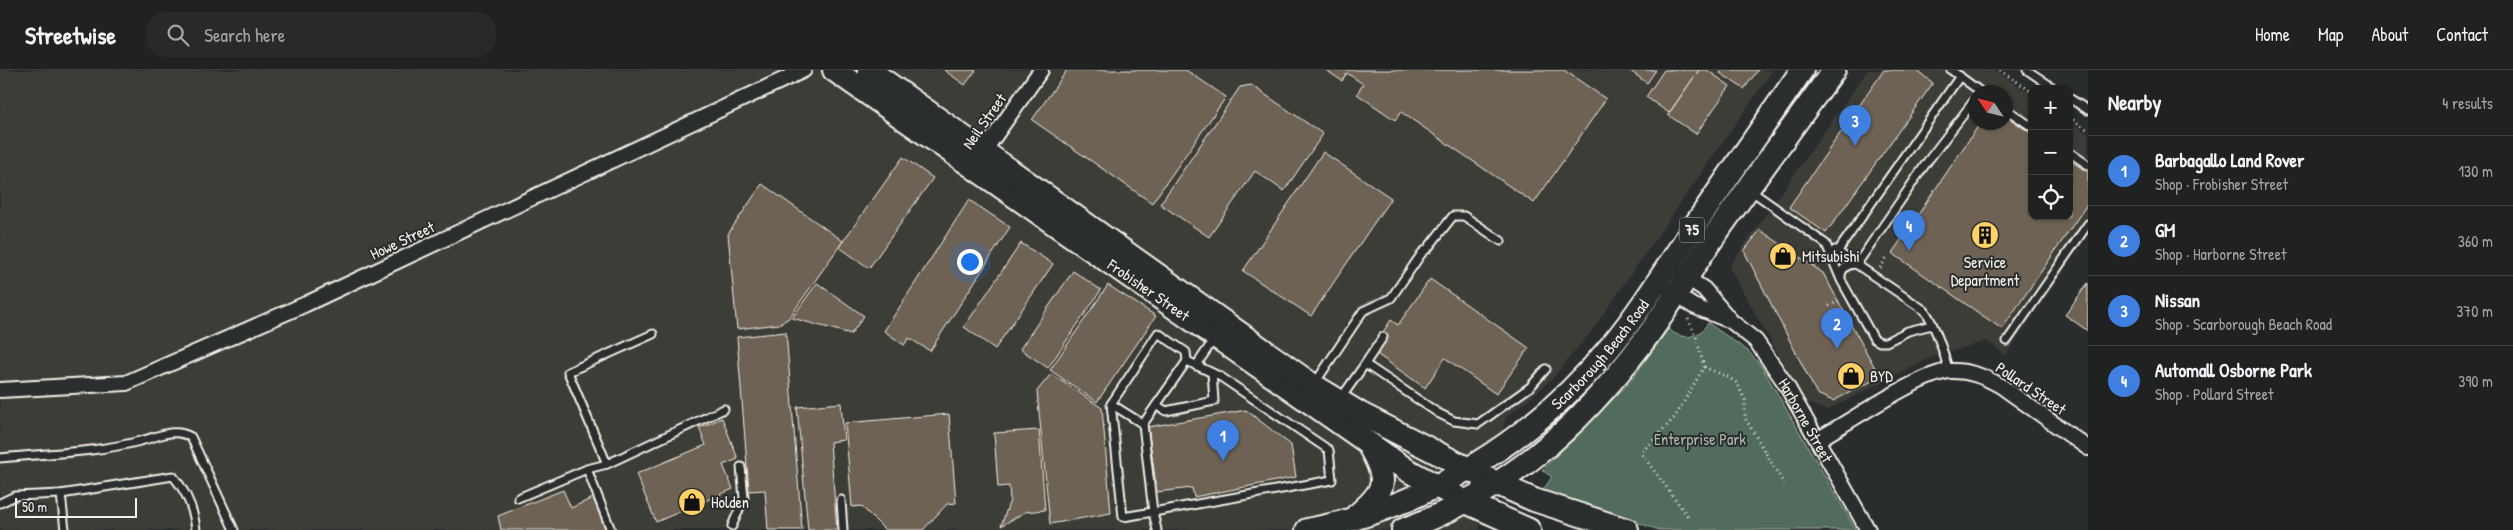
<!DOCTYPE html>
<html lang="en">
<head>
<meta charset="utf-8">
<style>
	body { margin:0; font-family:"Patrick Hand",sans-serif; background:#282a2a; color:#f1f3f6 }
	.controls { position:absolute; right:15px; top:15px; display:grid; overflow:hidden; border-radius:10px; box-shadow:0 1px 4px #0004 }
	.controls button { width:45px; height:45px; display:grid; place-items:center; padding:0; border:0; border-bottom:1px solid #3d3f40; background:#202222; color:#f1f3f6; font:25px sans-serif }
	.compass { position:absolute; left:1968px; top:15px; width:45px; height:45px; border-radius:50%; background:#202222; box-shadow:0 1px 4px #0004; rotate:305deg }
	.scale { position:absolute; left:15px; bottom:12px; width:122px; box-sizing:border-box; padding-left:5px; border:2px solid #f4f1e8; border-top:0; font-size:14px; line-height:18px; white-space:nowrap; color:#f4f1e8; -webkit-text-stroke:4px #2a2d2e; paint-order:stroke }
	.you { position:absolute; left:969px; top:191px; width:18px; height:18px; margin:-12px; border:4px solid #fff; border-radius:50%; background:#1a73e8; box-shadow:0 0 0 8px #1a73e833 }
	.badge { display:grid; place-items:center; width:32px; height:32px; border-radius:50%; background:#ffd166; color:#fff; font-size:16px; font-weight:700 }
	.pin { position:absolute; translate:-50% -41px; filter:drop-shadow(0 1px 2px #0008) }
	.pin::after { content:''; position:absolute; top:26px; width:18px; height:15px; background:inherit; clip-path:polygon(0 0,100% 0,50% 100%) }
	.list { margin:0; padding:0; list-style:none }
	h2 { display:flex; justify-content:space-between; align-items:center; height:65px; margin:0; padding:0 20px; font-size:21px }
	h2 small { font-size:16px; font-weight:400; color:#a2a4a5 }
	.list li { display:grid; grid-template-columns:32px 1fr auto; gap:15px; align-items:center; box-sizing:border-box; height:70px; padding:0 20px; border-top:1px solid #3d3f40 }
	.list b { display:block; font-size:19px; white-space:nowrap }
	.list p { margin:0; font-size:16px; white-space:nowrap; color:#a2a4a5 }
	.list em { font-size:16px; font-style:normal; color:#a2a4a5 }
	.icon { flex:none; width:28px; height:28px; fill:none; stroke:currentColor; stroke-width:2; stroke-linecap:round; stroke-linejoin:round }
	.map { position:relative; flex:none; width:2088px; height:460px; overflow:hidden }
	header { display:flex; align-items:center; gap:30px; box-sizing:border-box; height:70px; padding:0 25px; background:#202222; border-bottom:1px solid #3d3f40 }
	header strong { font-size:24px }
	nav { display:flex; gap:28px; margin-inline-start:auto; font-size:18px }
	.search { width:350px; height:45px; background:#282a2a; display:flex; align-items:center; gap:12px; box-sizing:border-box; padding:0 18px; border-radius:20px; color:#a2a4a5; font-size:19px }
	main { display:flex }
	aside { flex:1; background:#202222 }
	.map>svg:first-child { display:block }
	.built { fill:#3e3d39; fill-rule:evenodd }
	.green { fill:#516c5b; stroke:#a2aea2 }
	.building { fill:#6e6254; stroke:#f4f1e8 }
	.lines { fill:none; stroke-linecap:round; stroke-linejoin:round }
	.lane-casing { stroke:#f4f1e8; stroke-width:11 }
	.street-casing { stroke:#f4f1e8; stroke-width:18 }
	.primary-casing { stroke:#f4f1e8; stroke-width:26 }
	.path { stroke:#f4f1e8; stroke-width:3; stroke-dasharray:1 4; stroke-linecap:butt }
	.lane { stroke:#2a2d2e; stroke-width:7 }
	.street { stroke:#2a2d2e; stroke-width:14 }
	.primary { stroke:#2a2d2e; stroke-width:22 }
	.labels { text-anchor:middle; stroke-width:4; stroke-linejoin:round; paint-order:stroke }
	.shield { fill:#2a2d2e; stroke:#b7b6b0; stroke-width:1 }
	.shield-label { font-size:15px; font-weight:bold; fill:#f4f1e8 }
	.street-label { font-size:16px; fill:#f4f1e8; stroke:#2a2d2e }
	.poi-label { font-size:16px; fill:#f4f1e8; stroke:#2a2d2e; text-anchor:start }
	.park-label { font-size:16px; fill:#abb5a9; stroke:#2a2d2e }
</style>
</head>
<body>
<header>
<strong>Streetwise</strong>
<div class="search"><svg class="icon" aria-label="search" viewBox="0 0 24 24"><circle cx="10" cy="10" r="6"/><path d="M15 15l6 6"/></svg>Search here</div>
<nav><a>Home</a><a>Map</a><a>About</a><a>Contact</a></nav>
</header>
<main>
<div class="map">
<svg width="2088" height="460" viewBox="0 0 2088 460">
	<rect width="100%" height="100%" fill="#2a2d2e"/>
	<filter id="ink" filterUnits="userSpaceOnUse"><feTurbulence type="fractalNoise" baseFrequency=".02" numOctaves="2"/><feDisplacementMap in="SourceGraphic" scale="10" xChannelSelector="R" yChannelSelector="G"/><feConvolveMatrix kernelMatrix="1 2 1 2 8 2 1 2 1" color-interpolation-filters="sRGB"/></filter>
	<g filter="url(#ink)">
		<g class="built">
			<polygon points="0,0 1773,0 1590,263 1549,312 1506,347 1479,460 0,460"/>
			<path d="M1868,0H1995L2032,25V146H2069V51L2088,64V165L2006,285L1986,271L1930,288L1827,340L1806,333L1729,197ZM1976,22H2006V52H1976Z"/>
		</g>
		<path class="green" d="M1708,253L1748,281L1762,297L1856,460H1659L1543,420L1552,407L1542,400L1630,312L1668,259C1683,271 1698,269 1708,253Z"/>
		<g class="building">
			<polygon points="944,0 976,0 965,15"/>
			<polygon points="1067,0 1186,0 1226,27 1152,133 1032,50"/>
			<polygon points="1326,0 1564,0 1606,29 1534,133 1401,42 1395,50 1357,24 1363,14 1347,3 1342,11"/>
			<polygon points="1629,0 1656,0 1647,13"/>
			<polygon points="1664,0 1699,0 1669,43 1646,27"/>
			<polygon points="1699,0 1707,0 1730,16 1696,64 1668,45"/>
			<polygon points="1722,0 1758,0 1744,19 1720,3"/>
			<polygon points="1884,0 1916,0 1933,13 1826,163 1789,137"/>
			<polygon points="1251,15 1323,64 1284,121 1255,101 1209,167 1160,134 1240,17"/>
			<polygon points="2006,46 2032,64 2032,146 2069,146 2069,90 2088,102 2088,133 2002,259 1892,183 1981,52 2006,52"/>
			<polygon points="1323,82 1391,128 1311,246 1243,201"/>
			<polygon points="903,87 933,108 869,198 839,177"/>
			<polygon points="762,114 843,171 789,248 779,254 737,259 728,164"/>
			<polygon points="969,130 1010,157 930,281 909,268 904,275 884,261"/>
			<polygon points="1760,160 1823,203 1880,307 1833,331 1817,324 1744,181"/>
			<polygon points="1021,173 1053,194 995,279 964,257"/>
			<polygon points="1073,201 1101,220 1048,298 1020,279"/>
			<polygon points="1430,209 1529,278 1496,324 1445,288 1425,318 1371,280 1391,250 1398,255"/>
			<polygon points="817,213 864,246 851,264 792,248"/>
			<polygon points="2088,213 2088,261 2065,245"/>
			<polygon points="1108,215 1156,246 1097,332 1050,300"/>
			<polygon points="786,262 802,460 768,460 765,420 749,421 737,267"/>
			<polygon points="1051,304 1102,338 1111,443 1050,454 1037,321"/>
			<polygon points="841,333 844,370 830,372 837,460 808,460 797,337"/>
			<polygon points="1246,340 1291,375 1296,407 1194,427 1192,418 1157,422 1148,357"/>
			<polygon points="949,344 956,433 947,434 923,460 885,460 861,436 852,437 845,353"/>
			<polygon points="722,348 738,389 723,395 733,419 656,452 636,404 706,375 699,358"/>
			<polygon points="1039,360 1045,440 1025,442 1001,456 1010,430 1009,416 998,417 994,363"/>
			<polygon points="563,420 571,438 593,428 606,460 501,460 498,446"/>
		</g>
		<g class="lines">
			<g class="lane-casing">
				<g id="lane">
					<polyline points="1951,0 1981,22"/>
					<polyline points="2027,0 2055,19"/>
					<polyline points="2069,28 2088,40"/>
					<polyline points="2006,39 2032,57"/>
					<polyline points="2069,82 2088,95"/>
					<polyline points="1750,120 1826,174 1841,210 1874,269 1880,272 1886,272 1908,261 1932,255"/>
					<path d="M1835,180L1924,240C1933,250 1946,287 1948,301"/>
					<polyline points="1833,188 1960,6"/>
					<path d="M1841,207C1841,197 1849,194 1857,194L1927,92L1976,28"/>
					<polyline points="653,264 568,302 607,394 724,339"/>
					<polyline points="2007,271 2088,154"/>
					<polygon points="1187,291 1221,307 1329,380 1332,410 1153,442 1143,354"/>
					<polyline points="1365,294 1383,267"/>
					<polyline points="1196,296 1214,269"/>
					<polyline points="1315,313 1363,241 1391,228 1422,183 1428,178 1453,146 1464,146 1501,171"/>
					<polyline points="1341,328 1365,294 1438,343 1454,351 1478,354 1530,317 1546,299"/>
					<polyline points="1111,334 1143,354"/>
					<polyline points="1156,335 1166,341 1214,331 1212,303"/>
					<path d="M0,388C46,383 95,383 140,371C158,367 174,357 191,367L234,460"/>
					<polyline points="587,399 611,460"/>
					<polyline points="518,428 587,399 607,394"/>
					<polyline points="841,430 843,460"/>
					<polyline points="0,433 15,426 61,424"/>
					<polyline points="732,456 744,428 741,397"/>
					<path d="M65,460L61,424L173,406C186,421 194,440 196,460"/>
					<polyline points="1157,460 1153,442 1123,447 1111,334 1158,263 1186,282 1187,291"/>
				</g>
			</g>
			<g class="street-casing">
				<g id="street">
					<polyline points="980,87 1041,0"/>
					<path id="s1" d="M1681,204L1704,219L1731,251L1756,271L1785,313L1868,460"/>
					<polyline points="1669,220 1693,236 1728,250"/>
					<polyline points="0,320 126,313 306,234 804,0"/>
					<path d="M1817,370C1846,354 1920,303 1950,301C1969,300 1985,307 2001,316L2088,378"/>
				</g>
			</g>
			<g class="primary-casing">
				<g id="primary">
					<path id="s2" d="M834,0L1407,400L1466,432L1529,460"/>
					<polyline points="869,0 1311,314 1359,343 1498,414 1534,430 1627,460"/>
					<path d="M1357,445C1388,419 1388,410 1369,376"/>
					<path id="s3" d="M1307,460C1426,438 1535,369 1611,276C1643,237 1669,194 1697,152C1732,101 1767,51 1802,0"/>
					<path d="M1403,460C1507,421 1577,360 1643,272C1666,242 1685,209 1706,178C1748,118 1791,59 1834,0"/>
				</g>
			</g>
			<g class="path">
				<polyline points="2000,0 2032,22"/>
				<polyline points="2069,47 2088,60"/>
				<polyline points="1880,198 1888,186"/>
				<polyline points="1829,236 1841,230"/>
				<polyline points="1688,249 1696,266 1704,297 1675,347 1641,383 1690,449"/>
				<polyline points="1704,297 1728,307 1737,313 1745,330 1745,348 1784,414"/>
			</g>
			<use href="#lane" class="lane"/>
			<use href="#street" class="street"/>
			<use href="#primary" class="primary"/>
		</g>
	</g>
	<defs>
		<g id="building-disc" transform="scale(1.4375)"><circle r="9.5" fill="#ffd166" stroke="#2a2d2e"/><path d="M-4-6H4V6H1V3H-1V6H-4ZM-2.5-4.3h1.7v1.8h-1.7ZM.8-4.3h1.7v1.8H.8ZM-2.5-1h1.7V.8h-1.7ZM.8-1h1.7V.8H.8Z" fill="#111"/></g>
		<g id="shop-disc" transform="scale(1.4375)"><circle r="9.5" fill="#ffd166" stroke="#2a2d2e"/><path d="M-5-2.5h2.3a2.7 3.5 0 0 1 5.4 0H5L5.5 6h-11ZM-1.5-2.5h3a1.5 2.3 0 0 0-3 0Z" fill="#111"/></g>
	</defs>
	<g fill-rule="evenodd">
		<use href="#building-disc" x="1985" y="165"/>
		<use href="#shop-disc" x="1783" y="186"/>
		<use href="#shop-disc" x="1851" y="306"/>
		<use href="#shop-disc" x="692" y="432"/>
	</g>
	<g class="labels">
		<rect class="shield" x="1679.5" y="147.5" width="25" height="25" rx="4"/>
		<g class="shield-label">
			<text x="1692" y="165">75</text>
		</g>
		<g class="street-label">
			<text transform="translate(984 51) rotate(-55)" y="6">Neil Street</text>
			<text transform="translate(402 170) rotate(-25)" y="6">Howe Street</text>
			<text dy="6" stroke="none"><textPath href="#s2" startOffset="384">Frobisher Street</textPath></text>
			<text dy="6" stroke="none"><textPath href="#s3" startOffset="349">Scarborough Beach Road</textPath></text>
			<text transform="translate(2031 318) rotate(34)" y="6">Pollard Street</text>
			<text dy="6" stroke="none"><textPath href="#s1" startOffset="195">Harborne Street</textPath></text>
		</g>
		<g class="poi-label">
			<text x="1802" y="192">Mitsubishi</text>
			<text x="1985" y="198" text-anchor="middle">Service<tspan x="1985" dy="18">Department</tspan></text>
			<text x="1870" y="312">BYD</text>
			<text x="711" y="438">Holden</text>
		</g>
		<g class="park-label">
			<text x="1700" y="375">Enterprise Park</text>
		</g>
	</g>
</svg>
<div class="controls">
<button>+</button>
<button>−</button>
<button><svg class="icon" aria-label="locate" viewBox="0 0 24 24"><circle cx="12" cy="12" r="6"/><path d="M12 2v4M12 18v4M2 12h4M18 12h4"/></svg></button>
</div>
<svg class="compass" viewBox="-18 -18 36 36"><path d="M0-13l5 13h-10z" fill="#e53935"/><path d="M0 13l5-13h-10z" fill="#a2a4a5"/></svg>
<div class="scale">50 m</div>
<div class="you"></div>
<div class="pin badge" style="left:1223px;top:391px;background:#3f7fe0">1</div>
<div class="pin badge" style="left:1837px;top:279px;background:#3f7fe0">2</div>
<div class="pin badge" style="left:1855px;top:76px;background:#3f7fe0">3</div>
<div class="pin badge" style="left:1909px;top:181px;background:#3f7fe0">4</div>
</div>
<aside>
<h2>Nearby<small>4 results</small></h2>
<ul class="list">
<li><span class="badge" style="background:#3f7fe0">1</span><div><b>Barbagallo Land Rover</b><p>Shop · Frobisher Street</p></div><em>130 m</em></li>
<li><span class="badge" style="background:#3f7fe0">2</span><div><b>GM</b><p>Shop · Harborne Street</p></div><em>360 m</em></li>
<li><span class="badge" style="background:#3f7fe0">3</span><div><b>Nissan</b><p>Shop · Scarborough Beach Road</p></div><em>370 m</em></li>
<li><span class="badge" style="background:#3f7fe0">4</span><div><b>Automall Osborne Park</b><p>Shop · Pollard Street</p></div><em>390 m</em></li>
</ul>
</aside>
</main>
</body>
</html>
